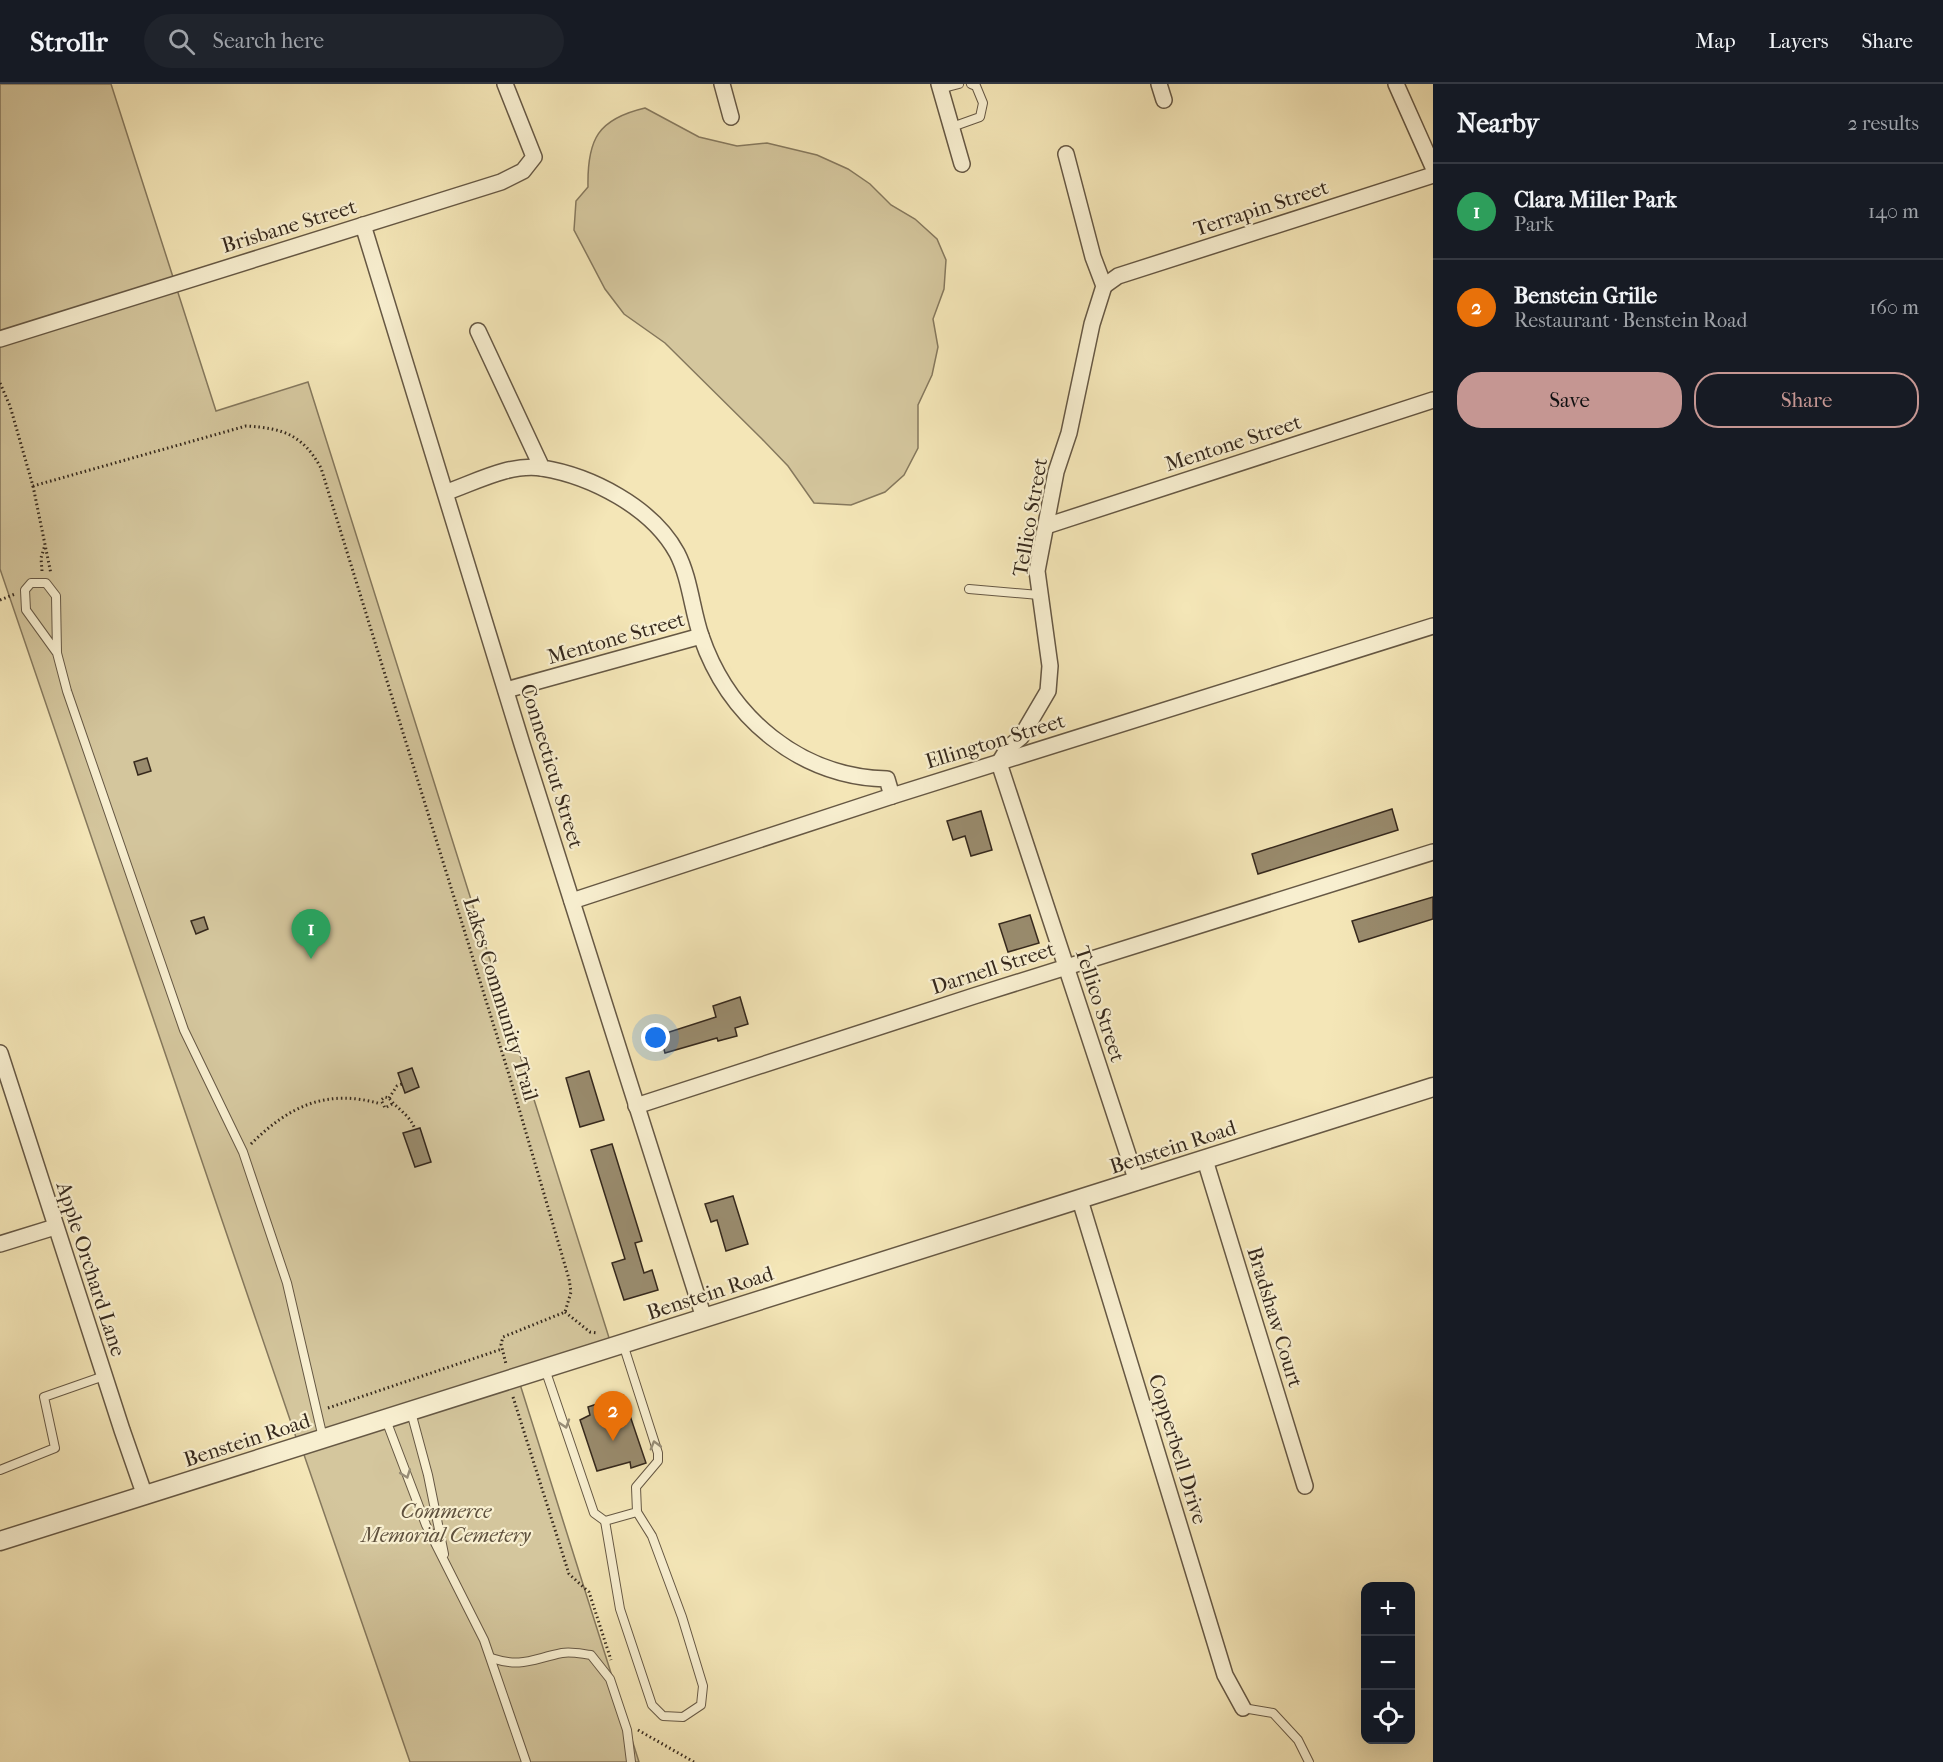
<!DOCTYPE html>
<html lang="en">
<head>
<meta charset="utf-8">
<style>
	body { margin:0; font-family:"IM FELL French Canon",serif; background:#20242c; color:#f1f3f6 }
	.controls { position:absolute; right:18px; bottom:18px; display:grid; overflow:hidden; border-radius:12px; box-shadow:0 6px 24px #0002 }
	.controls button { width:54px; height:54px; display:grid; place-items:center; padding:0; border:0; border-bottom:2px solid #363941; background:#171b24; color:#f1f3f6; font:30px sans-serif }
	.you { position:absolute; left:656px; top:954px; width:21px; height:21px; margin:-15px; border:4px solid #fff; border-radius:50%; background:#1a73e8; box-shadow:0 0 0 9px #1a73e833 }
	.badge { display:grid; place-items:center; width:39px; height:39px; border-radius:50%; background:#c59692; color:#fff; font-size:20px; font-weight:700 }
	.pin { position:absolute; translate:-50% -50px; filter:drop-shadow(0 2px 3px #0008) }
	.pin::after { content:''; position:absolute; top:32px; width:21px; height:18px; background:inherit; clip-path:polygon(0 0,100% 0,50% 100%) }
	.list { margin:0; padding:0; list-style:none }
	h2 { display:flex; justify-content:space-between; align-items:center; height:78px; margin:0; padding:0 24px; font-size:26px }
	h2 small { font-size:20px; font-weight:400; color:#9ea1a6 }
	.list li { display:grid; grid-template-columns:39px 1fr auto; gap:18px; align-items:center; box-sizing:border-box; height:96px; padding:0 24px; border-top:2px solid #363941 }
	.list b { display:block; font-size:22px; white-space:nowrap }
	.list p { margin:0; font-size:20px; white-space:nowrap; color:#9ea1a6 }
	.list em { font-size:20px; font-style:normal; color:#9ea1a6 }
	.actions { display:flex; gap:12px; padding:18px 24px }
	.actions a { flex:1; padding:14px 0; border:2px solid #c59692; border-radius:24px; text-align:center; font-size:21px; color:#c59692 }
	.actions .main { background:#c59692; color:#111 }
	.icon { flex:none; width:33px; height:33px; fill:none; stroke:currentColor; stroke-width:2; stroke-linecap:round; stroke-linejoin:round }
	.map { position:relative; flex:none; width:1433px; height:1678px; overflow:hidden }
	header { display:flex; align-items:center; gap:36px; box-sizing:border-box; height:84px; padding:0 30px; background:#171b24; border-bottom:2px solid #363941 }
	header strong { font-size:28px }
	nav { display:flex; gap:33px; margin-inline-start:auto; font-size:21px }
	.search { width:420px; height:54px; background:#20242c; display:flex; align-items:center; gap:15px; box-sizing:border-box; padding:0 21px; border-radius:33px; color:#9ea1a6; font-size:22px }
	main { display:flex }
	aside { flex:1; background:#171b24 }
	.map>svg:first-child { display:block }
	.green { fill:#d4c69d; stroke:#85785d; stroke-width:1.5 }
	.building { fill:#998b6d; stroke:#36291d; stroke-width:1.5 }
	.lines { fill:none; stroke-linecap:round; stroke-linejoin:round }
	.service-casing { stroke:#665844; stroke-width:10 }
	.minor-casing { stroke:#665844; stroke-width:18 }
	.tertiary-casing { stroke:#665844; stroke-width:21 }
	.path { stroke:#36291d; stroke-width:3; stroke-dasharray:1.5 3; stroke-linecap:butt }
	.service { stroke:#f8efd0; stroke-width:8 }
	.minor { stroke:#f8efd0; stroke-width:15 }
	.tertiary { stroke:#f8efd0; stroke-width:18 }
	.oneway { stroke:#978c76 }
	.labels { text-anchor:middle; stroke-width:4.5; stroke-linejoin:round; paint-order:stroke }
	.street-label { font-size:21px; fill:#36291d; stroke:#f8efd0 }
	.park-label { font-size:21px; font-style:italic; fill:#5e503d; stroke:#f8efd0 }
</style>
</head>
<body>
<header>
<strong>Strollr</strong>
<div class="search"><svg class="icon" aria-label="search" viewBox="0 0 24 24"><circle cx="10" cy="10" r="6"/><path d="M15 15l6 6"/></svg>Search here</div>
<nav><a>Map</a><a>Layers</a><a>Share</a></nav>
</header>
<main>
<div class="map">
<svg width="1433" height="1678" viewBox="0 0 1433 1678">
	<rect width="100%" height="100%" fill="#f4e6b7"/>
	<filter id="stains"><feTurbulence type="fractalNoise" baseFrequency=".00333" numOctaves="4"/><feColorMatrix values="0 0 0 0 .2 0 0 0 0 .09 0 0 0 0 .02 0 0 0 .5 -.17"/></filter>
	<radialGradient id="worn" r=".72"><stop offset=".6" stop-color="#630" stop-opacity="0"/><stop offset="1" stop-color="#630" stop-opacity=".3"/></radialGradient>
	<g class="green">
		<polygon points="0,0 111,0 216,327 308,298 611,1260 299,1362 0,485"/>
		<path d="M645,24L699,53L737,62L767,59L817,71L848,85L870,100L891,121L915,135L937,155L946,176L944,205L933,235L938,263L932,291L918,321V364L904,391L885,408L851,421L814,419L788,382L762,355L665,259L624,230L605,205L574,146L576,117L588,103C587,55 598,35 645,24Z"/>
		<polygon points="519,1297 639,1678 410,1678 302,1365"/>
	</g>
	<g class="building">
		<polygon points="147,674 151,687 138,691 134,678"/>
		<polygon points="1392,725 1398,746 1258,790 1252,770"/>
		<polygon points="981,727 992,766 971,772 965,752 953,756 947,737"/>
		<polygon points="1433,813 1433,835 1359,858 1352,837"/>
		<polygon points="1030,831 1039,859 1008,868 999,840"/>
		<polygon points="204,833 208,845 196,850 191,837"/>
		<polygon points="740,913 748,940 735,944 737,952 718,957 717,954 665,969 660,951 716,933 713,922"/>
		<polygon points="412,984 419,1003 405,1009 398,989"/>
		<polygon points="589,987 604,1036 580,1043 566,994"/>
		<polygon points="420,1044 431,1078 415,1083 403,1049"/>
		<polygon points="612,1060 642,1157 635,1159 644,1189 652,1186 658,1206 624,1216 612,1179 625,1175 591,1066"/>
		<polygon points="733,1112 748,1160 726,1167 717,1136 711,1138 705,1120"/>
		<polygon points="623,1311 646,1379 631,1384 630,1378 597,1387 580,1336 590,1331 588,1323"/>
	</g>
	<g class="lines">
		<g class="service-casing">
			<g id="service">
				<polyline points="940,5 959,0"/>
				<polyline points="952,43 980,33 983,19 976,2 971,0"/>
				<polyline points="969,505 1039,511"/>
				<polyline points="57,569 26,526 25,506 31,499 46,499 56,512 57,569 67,607 184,946 243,1068 287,1199 323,1354"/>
				<polyline points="545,1285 594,1429 605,1437 637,1428 636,1403 658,1377 658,1369 623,1260"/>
				<polyline points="411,1328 428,1391 444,1470"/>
				<polyline points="386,1336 426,1441 484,1556 526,1678"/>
				<polyline points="0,1386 55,1364 44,1313 104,1292"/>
				<polyline points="605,1437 620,1525 652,1621 663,1632 683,1633 701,1621 703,1602 682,1533 652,1452 637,1428"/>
				<path d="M491,1574C522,1584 532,1575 562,1569C571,1567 582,1570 591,1571L610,1595L627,1646L631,1678"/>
				<polyline points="1243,1624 1273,1629 1298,1656 1309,1678"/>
			</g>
		</g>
		<g class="minor-casing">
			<g id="minor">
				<polyline points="722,0 731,33"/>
				<polyline points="939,0 962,80"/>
				<polyline points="1159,0 1164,16"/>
				<polyline points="1396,0 1433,83"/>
				<polyline points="1066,70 1093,173 1104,202 1092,240 1069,349 1056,388 1037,487 1050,582 1048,607 1021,653 1008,664 999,679 1137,1098"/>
				<polyline points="363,141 522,660 704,1234"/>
				<polyline points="1104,202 1118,192 1433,91"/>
				<path d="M478,247L542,384C591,392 652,423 677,469C690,494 692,526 701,552C729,634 800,693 887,695L892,712"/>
				<polyline points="0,255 501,98 523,87 534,73 505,0"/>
				<path d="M447,408C476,398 510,379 542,384"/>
				<polyline points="1046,442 1433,316"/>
				<polyline points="506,606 701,552"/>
				<polyline points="572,817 892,712 1433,542"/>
				<polyline points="0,969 122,1346 145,1412"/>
				<polyline points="636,1022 974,912 1433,768"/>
				<polyline points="1205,1076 1305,1402"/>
				<polyline points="1080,1116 1225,1591 1243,1624"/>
				<polyline points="0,1160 55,1143"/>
			</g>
		</g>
		<g class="tertiary-casing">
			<polyline id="tertiary" points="0,1457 1433,1003"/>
		</g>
		<g class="path">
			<path d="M0,299L10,322L33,402L246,342C283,344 303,351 321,384L510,994L569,1195L571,1208L565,1228L503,1253L501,1260L506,1280"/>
			<polyline points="33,402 51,490"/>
			<polyline points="42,487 41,474 45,461"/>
			<polyline points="0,516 15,510"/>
			<polyline points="389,1014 397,1002 402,1000"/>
			<path d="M392,1020L385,1024L381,1016L385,1013L389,1014C397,1025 409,1030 415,1045"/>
			<path d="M251,1060C289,1022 327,1004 381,1020"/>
			<polyline points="565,1228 590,1248 598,1249"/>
			<polyline points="513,1313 569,1490 589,1508 611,1576"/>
			<polyline points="328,1324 502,1265"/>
			<polyline points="638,1646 694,1678"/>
		</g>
		<use href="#service" class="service"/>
		<use href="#minor" class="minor"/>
		<use href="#tertiary" class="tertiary"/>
	</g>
	<defs><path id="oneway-chevron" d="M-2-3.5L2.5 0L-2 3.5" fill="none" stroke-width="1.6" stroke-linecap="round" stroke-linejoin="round" transform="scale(1.5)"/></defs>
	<g class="oneway">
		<use href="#oneway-chevron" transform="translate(565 1340) rotate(72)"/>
		<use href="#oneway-chevron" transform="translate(655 1361) rotate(-106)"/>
		<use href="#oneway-chevron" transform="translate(406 1390) rotate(70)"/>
	</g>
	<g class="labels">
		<g class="street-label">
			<text transform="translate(1261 124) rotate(-18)" y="7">Terrapin Street</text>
			<text transform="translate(289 142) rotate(-17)" y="7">Brisbane Street</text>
			<text transform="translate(1233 359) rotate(-18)" y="7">Mentone Street</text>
			<text transform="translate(1030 433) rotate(-80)" y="7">Tellico Street</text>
			<text transform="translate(616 554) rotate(-16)" y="7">Mentone Street</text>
			<text transform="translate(995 657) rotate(-17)" y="7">Ellington Street</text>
			<text transform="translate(552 682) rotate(73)" y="7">Connecticut Street</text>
			<text transform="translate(993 884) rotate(-18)" y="7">Darnell Street</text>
			<text transform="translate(501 915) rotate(73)" y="7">Lakes Community Trail</text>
			<text transform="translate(1100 920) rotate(72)" y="7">Tellico Street</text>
			<text transform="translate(1173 1063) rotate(-18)" y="7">Benstein Road</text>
			<text transform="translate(91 1185) rotate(72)" y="7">Apple Orchard Lane</text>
			<text transform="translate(710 1209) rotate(-18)" y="7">Benstein Road</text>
			<text transform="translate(1275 1233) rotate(73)" y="7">Bradshaw Court</text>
			<text transform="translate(247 1356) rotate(-18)" y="7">Benstein Road</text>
			<text transform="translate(1178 1365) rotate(73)" y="7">Copperbell Drive</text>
		</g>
		<g class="park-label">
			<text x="446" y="1434">Commerce<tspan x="446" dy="24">Memorial Cemetery</tspan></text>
		</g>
	</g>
	<rect width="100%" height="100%" filter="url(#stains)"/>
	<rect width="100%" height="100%" fill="url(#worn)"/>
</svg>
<div class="controls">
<button>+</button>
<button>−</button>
<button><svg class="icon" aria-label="locate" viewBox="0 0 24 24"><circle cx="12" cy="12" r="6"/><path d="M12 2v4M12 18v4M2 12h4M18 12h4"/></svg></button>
</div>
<div class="you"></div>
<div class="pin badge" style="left:311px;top:875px;background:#2e9e5b">1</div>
<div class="pin badge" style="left:613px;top:1357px;background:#e8710a">2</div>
</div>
<aside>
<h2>Nearby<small>2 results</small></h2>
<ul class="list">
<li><span class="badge" style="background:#2e9e5b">1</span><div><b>Clara Miller Park</b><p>Park</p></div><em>140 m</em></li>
<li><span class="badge" style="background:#e8710a">2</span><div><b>Benstein Grille</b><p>Restaurant · Benstein Road</p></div><em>160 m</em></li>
</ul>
<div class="actions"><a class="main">Save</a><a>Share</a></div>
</aside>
</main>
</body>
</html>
